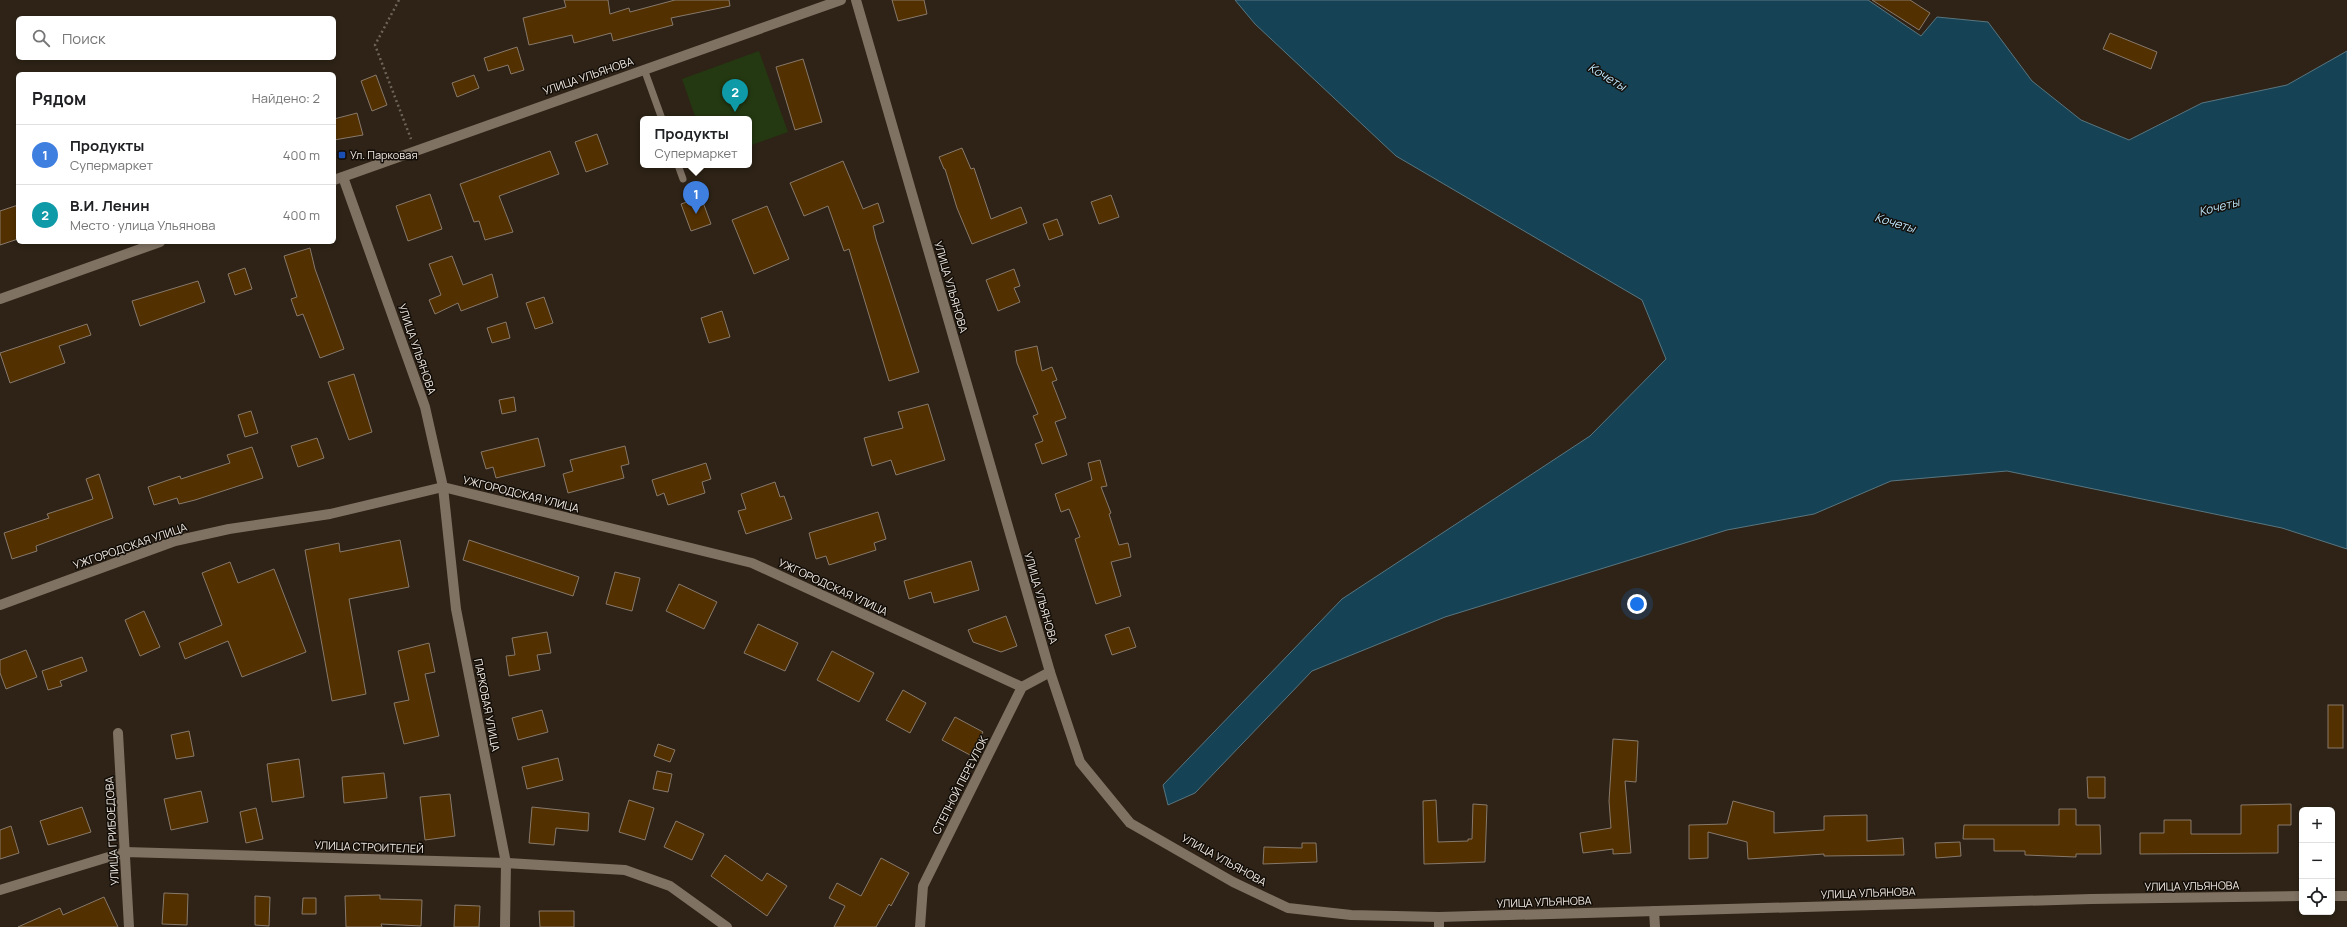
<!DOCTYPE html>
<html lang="ru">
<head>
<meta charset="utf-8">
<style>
	body { margin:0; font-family:Manrope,sans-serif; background:#f2f2f2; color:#202124 }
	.controls { position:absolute; right:12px; bottom:12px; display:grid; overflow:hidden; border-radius:6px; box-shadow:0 2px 6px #0003 }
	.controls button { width:36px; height:36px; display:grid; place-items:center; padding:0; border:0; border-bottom:1px solid #e0e0e0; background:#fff; color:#202124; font:20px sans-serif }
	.you { position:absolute; left:1637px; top:604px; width:14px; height:14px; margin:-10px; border:3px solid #fff; border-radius:50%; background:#1a73e8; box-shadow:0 0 0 6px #1a73e833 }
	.badge { display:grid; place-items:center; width:26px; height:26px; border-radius:50%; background:#7f5952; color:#fff; font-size:13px; font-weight:700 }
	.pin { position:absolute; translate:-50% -33px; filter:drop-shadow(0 1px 2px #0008) }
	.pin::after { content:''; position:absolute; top:21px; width:14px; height:12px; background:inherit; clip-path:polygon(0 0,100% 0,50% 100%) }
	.popup { position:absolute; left:640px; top:116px; width:112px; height:52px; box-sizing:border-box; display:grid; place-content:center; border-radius:6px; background:#fff; filter:drop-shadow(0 1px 3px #0005); font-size:13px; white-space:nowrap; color:#757577 }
	.popup b { font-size:15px; color:#202124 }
	.popup::after { content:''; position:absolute; left:50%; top:100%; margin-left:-8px; border:8px solid transparent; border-top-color:#fff }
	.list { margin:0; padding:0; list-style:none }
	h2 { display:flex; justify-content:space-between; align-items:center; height:52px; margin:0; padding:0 16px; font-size:17px }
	h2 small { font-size:13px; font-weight:400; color:#757577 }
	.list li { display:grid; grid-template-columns:26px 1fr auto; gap:12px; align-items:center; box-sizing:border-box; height:60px; padding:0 16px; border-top:1px solid #e0e0e0 }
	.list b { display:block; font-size:15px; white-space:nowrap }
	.list p { margin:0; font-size:13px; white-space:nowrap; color:#757577 }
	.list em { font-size:13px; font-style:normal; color:#757577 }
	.icon { flex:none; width:22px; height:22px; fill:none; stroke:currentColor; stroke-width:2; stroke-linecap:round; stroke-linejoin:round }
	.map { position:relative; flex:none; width:2347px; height:927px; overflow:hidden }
	.search { position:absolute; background:#fff; box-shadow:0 2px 6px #0003; left:16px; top:16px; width:320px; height:44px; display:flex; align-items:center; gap:10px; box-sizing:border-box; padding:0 14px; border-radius:6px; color:#757577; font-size:15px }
	.panel { position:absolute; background:#fff; box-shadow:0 2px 6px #0003; left:16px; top:72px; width:320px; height:172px; border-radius:6px }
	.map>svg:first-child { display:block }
	.green { fill:#243911 }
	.water { fill:#154355; stroke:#587580 }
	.building { fill:#523000; stroke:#87796b }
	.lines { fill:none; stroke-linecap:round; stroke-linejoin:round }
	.path { stroke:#6e6459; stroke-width:2.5; stroke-dasharray:2 3; stroke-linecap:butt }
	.lane { stroke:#7f7263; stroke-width:7 }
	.street { stroke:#7f7263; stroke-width:10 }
	.secondary { stroke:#7f7263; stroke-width:10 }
	.transit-dot { fill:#1a4fb4; stroke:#120d08; stroke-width:1.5 }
	.labels { text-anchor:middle; stroke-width:3; stroke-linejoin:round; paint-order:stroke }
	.street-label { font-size:11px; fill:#f3ebe3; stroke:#120d08 }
	.poi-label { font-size:11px; fill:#f3ebe3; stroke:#120d08; text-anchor:start }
	.water-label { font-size:12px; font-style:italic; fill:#bbe4f8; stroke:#120d08 }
</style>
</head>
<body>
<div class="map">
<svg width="2347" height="927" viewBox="0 0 2347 927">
	<rect width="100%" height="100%" fill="#2e2316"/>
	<polygon class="green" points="759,51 788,132 749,146 749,119 696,119 682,79"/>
	<polygon class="water" points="1235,0 1868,0 1921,36 1937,17 1988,22 2032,81 2081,120 2129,140 2202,103 2287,85 2347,51 2347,549 2282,528 2007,471 1891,481 1814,514 1727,530 1445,617 1312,671 1195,793 1168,805 1163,785 1342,599 1590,436 1666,359 1642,300 1396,156 1255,24"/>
	<g class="building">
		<polygon points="564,0 608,0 610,14 629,8 630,12 675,0 729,0 730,6 671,18 673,25 613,41 611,33 574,43 572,35 529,45 523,18 566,7"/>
		<polygon points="892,0 924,0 927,14 898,21"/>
		<polygon points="1872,0 1910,0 1930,13 1919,30"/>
		<polygon points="2110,33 2157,52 2151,69 2103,49"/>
		<polygon points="517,47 524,70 511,74 508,65 488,71 484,58"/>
		<polygon points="803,59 822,122 795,130 776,67"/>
		<polygon points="376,75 387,105 372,111 361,81"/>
		<polygon points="474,75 479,88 457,97 452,83"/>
		<polygon points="357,113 363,135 334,140 334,119"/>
		<polygon points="597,134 608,164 586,172 575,142"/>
		<polygon points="962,148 971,169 974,168 991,219 1021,207 1027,223 972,244 957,208 945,169 944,169 939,157"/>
		<polygon points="550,151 559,174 499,196 513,232 485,240 479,221 474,222 460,184"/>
		<polygon points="843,161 863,209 878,203 884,222 873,226 876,239 919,372 889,381 849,249 844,251 828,206 804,216 790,183"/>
		<polygon points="430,194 442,229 408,241 396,206"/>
		<polygon points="1111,195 1119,217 1099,224 1091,202"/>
		<polygon points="701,197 711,224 691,231 681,204"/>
		<polygon points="18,205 18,239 0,245 0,211"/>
		<polygon points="767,206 789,259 754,274 732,220"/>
		<polygon points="1057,219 1063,235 1049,240 1043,224"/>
		<polygon points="310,248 315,269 344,349 320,358 303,314 297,316 291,299 297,297 284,256"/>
		<polygon points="452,256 463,285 492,274 498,297 461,311 458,303 435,314 429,300 441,295 429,264"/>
		<polygon points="245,268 252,289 235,295 228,274"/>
		<polygon points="1014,269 1020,286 1014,288 1020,302 998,311 986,280"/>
		<polygon points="198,281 205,302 140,326 132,301"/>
		<polygon points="544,297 553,323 535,329 526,303"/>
		<polygon points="722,311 730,337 709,343 701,318"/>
		<polygon points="506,322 510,338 492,343 487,328"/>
		<polygon points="87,324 91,335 59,346 65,363 10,383 0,353"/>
		<polygon points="1037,346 1042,371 1052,367 1057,380 1052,382 1066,418 1055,422 1067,455 1042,464 1035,444 1043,441 1033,416 1038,414 1017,363 1015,351"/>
		<polygon points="354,374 372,432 349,440 328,382"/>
		<polygon points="514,397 516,411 502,414 499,400"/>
		<polygon points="928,404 945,460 896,475 891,460 872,466 864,438 903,428 898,412"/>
		<polygon points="251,411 258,433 245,437 238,415"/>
		<polygon points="317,438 324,458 298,467 291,446"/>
		<polygon points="538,438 545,466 496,478 493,467 486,469 481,452"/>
		<polygon points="625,446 629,464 621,466 624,478 568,493 563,474 573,471 570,460"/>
		<polygon points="252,447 263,478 195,500 179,504 177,498 154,505 148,487 180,476 181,479 230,463 227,455"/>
		<polygon points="1100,460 1107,486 1101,487 1111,513 1109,514 1119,545 1128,543 1131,557 1111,562 1121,596 1096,604 1075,539 1080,537 1069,509 1061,512 1055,494 1092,480 1088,463"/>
		<polygon points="706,463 711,479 702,482 705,493 668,505 664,493 657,496 652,480"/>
		<polygon points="99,474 113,518 36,546 37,551 12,559 4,533 49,518 47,514 93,499 86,479"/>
		<polygon points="775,482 780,497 784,496 792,519 746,534 738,511 746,509 741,494"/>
		<polygon points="878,512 886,539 874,543 876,550 829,565 826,556 816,559 809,533"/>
		<polygon points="400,540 409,587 349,599 366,694 332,701 305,550 339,543 340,552"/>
		<polygon points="469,540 579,577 573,596 463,560"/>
		<polygon points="971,561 979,590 934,603 931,592 909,599 904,581"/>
		<polygon points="230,562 238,583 274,569 306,652 242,677 228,641 185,659 179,643 222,625 202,573"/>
		<polygon points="615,572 640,578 632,611 606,604"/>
		<polygon points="679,584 717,602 704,629 666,611"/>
		<polygon points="144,611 160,647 140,656 125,620"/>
		<polygon points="1006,616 1017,646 1001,652 973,642 968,630"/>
		<polygon points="758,624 798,643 785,671 744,653"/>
		<polygon points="1129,627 1136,647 1112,655 1105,635"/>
		<polygon points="547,632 551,653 537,655 540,670 509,676 506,656 515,655 512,638"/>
		<polygon points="429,643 435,672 425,674 439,736 404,744 394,703 409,700 398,651"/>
		<polygon points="26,650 37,677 6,689 0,673 0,660"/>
		<polygon points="832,651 874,673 859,702 817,680"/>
		<polygon points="82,657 87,671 60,681 62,686 48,690 42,671"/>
		<polygon points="903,690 926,703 910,733 886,720"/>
		<rect x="2328" y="705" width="15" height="43"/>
		<polygon points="542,710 548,732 518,740 512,718"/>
		<polygon points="955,717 983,732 970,755 942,740"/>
		<polygon points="189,731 194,756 176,759 171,735"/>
		<polygon points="1613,739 1638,741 1636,782 1625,781 1631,853 1613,854 1613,849 1583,853 1580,833 1611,828 1609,801"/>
		<polygon points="658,744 675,750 670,762 654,756"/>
		<polygon points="558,758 563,780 527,789 522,767"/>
		<polygon points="299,759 304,797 272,802 267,764"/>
		<polygon points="657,771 672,774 668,792 653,789"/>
		<polygon points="384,773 387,798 344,803 342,777"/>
		<polygon points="2087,777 2105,777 2105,798 2088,798"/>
		<polygon points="201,791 208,822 171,830 164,799"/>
		<polygon points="450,794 455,836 425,840 420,797"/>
		<polygon points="629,800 654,808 645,840 619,832"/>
		<polygon points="1436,800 1438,842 1468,841 1468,839 1472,839 1473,804 1487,805 1485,862 1424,864 1423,801"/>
		<polygon points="1733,801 1774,812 1774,833 1824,830 1824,816 1867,815 1867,841 1903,838 1904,855 1824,856 1824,854 1748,859 1747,842 1708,832 1708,858 1689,859 1689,825 1727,824"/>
		<polygon points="2291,804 2291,825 2278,825 2278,853 2140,854 2140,833 2164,833 2164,820 2191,820 2191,834 2241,834 2241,805"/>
		<polygon points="82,807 91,832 48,845 40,821"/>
		<polygon points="532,807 589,813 588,831 556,828 554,845 529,843"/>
		<polygon points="256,808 263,839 246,843 240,812"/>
		<polygon points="2059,809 2076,809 2076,825 2100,825 2101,854 2076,854 2076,857 2025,855 2025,851 1994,851 1994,839 1963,839 1964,825 2059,825"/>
		<polygon points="676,821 704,834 692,860 664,847"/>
		<polygon points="11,826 19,853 0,859 0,830"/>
		<polygon points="1960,842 1961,856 1936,858 1935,843"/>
		<polygon points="1302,843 1316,843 1317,862 1263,864 1264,847 1302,848"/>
		<polygon points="725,855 762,881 767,873 787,886 767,916 711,876"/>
		<polygon points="881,858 909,873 891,906 889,904 876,927 834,927 845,906 829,898 837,883 861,896"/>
		<polygon points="164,893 188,894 187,925 162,924"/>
		<polygon points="380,895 380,899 422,900 421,926 381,924 382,927 346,927 345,896"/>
		<polygon points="255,896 270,897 269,926 255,925"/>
		<polygon points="104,897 118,927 18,927 60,908 63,915"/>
		<polygon points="303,898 316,898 316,914 302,914"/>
		<polygon points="455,905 480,906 479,927 454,927"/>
		<polygon points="539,911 574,911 574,927 540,927"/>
	</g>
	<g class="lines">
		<polyline class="path" points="399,0 375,45 411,139"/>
		<g class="lane">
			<polyline points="644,69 662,119"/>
			<polyline points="678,165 683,179"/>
		</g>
		<g class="street">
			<polyline points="343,177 425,407 443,487 456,609 506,863 505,927"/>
			<polyline points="0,605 175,541 229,529 330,514 443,487 752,563 1022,687"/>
			<polyline points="118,733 129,927"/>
			<polyline points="0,890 125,852 506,863 625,870 670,886 727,927"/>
			<polyline points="1654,911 1655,927"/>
			<polyline points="1439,917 1439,927"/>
			<polyline points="920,927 923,886 1022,687 1050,672"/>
		</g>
		<g class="secondary">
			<polyline points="856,0 1050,672 1080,762 1130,823 1233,882 1288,908 1351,915 1439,917 2091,899 2302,896"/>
			<polyline points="334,180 841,0"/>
			<polyline points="0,299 160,242"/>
			<polyline points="2332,896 2347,896"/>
		</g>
	</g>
	<rect class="transit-dot" x="338" y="151" width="8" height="8" rx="2"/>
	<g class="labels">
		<g class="street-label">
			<text transform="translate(588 76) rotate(-19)" y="4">УЛИЦА УЛЬЯНОВА</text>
			<text transform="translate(951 287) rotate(74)" y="4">УЛИЦА УЛЬЯНОВА</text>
			<text transform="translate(417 349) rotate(71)" y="4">УЛИЦА УЛЬЯНОВА</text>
			<text transform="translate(521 494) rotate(14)" y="4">УЖГОРОДСКАЯ УЛИЦА</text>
			<text transform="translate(130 546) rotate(-19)" y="4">УЖГОРОДСКАЯ УЛИЦА</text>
			<text transform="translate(833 587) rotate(25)" y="4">УЖГОРОДСКАЯ УЛИЦА</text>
			<text transform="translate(1041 598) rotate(74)" y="4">УЛИЦА УЛЬЯНОВА</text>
			<text transform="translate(487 705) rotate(79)" y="4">ПАРКОВАЯ УЛИЦА</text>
			<text transform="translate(960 785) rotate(-63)" y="4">СТЕПНОЙ ПЕРЕУЛОК</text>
			<text transform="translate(112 831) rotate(-93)" y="4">УЛИЦА ГРИБОЕДОВА</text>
			<text transform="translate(369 847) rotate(2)" y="4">УЛИЦА СТРОИТЕЛЕЙ</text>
			<text transform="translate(1224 860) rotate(29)" y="4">УЛИЦА УЛЬЯНОВА</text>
			<text transform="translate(2192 886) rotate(-1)" y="4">УЛИЦА УЛЬЯНОВА</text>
			<text transform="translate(1868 893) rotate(-2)" y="4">УЛИЦА УЛЬЯНОВА</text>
			<text transform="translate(1544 902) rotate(-2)" y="4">УЛИЦА УЛЬЯНОВА</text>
		</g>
		<g class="poi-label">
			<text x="350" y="159">Ул. Парковая</text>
		</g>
		<g class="water-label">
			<text transform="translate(1607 77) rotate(31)" y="4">Кочеты</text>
			<text transform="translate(2219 207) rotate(-14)" y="4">Кочеты</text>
			<text transform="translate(1895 223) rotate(17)" y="4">Кочеты</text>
		</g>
	</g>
</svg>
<div class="controls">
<button>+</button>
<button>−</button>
<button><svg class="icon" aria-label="locate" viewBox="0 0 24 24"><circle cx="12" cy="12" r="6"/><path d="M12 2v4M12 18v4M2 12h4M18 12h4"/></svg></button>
</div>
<div class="you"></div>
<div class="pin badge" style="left:696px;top:214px;background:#3f7fe0">1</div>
<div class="popup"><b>Продукты</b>Супермаркет</div>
<div class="pin badge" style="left:735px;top:112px;background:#0f9aa8">2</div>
<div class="search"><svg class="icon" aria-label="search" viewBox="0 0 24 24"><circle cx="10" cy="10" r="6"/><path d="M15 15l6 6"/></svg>Поиск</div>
<section class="panel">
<h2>Рядом<small>Найдено: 2</small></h2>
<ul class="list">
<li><span class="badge" style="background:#3f7fe0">1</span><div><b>Продукты</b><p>Супермаркет</p></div><em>400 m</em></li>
<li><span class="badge" style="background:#0f9aa8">2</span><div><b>В.И. Ленин</b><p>Место · улица Ульянова</p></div><em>400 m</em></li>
</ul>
</section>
</div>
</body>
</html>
